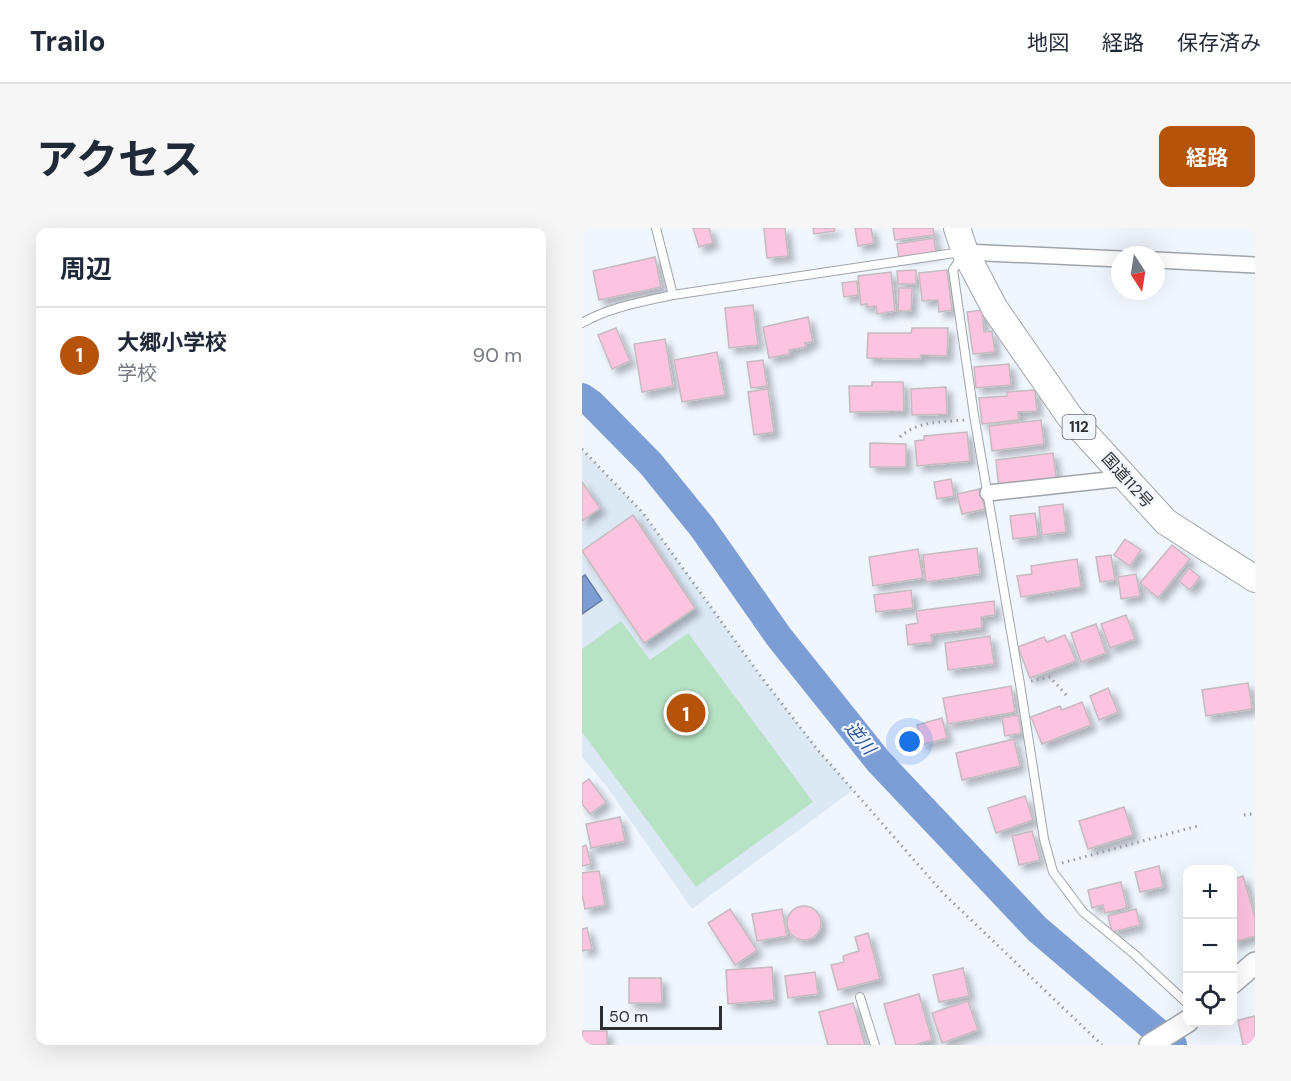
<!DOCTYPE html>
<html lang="ja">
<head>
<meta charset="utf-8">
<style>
	body { margin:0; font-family:"DM Sans","Noto Sans JP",sans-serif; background:#f6f6f7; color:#1f2937 }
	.controls { position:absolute; right:18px; bottom:18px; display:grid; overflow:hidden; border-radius:12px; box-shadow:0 6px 24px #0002 }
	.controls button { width:54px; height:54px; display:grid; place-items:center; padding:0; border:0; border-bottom:2px solid #e0e1e3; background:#fff; color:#1f2937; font:30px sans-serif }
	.compass { position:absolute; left:529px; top:18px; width:54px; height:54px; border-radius:50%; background:#fff; box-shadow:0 6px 24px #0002; rotate:168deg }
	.scale { position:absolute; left:18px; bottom:15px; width:122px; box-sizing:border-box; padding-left:6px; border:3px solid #2d2f32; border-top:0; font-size:16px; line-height:21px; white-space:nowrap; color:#2d2f32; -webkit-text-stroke:4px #f0f6fe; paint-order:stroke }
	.you { position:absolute; left:328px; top:514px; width:21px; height:21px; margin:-15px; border:4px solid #fff; border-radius:50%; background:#1a73e8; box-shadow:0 0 0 9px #1a73e833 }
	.badge { display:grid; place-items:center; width:39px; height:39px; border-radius:50%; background:#b45309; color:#fff; font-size:20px; font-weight:700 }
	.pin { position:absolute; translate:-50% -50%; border:3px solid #fff; box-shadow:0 2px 6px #0006 }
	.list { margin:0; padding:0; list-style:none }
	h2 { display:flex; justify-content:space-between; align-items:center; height:78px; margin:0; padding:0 24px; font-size:26px }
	h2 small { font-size:20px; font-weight:400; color:#747a83 }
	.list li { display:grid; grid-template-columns:39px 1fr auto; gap:18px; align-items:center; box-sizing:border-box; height:96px; padding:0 24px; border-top:2px solid #e0e1e3 }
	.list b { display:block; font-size:22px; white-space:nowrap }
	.list p { margin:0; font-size:20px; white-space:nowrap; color:#747a83 }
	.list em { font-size:20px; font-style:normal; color:#747a83 }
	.icon { flex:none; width:33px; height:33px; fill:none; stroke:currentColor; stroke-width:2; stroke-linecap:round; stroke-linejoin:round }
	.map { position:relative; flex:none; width:673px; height:817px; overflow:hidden; border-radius:12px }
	header { display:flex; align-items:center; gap:36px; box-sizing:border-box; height:84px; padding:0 30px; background:#fff; border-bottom:2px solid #e0e1e3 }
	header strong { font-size:28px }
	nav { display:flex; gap:33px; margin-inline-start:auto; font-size:21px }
	.intro { display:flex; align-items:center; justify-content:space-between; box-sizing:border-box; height:144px; padding:0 36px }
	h1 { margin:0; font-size:42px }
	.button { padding:15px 27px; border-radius:12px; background:#b45309; color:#fff; font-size:21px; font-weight:700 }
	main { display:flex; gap:36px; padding:0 36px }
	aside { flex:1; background:#fff; border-radius:12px; box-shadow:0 6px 24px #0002 }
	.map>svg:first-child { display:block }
	.built { fill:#dde8f5 }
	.green { fill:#b7e2c5 }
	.water { fill:#7d9dd5; stroke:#657ca4; stroke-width:1.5 }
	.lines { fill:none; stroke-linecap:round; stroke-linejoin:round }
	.river { stroke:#7d9dd5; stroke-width:28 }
	.building { fill:#fcc4df; stroke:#c5bbbf; stroke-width:1.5; filter:url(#shadow) }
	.service-casing { stroke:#9ea5ab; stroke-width:10 }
	.minor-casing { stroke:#9ea5ab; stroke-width:18 }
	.secondary-casing { stroke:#9ea5ab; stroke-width:24 }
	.trunk-casing { stroke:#9ea5ab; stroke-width:28 }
	.path { stroke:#989ca2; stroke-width:3; stroke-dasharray:1.5 4.5; stroke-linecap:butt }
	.service { stroke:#fff; stroke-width:8 }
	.minor { stroke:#fff; stroke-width:15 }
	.secondary { stroke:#fff; stroke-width:21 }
	.trunk { stroke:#fff; stroke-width:26 }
	.labels { text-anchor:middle; stroke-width:4.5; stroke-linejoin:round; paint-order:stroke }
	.shield { fill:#f0f6fe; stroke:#686b6f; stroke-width:1.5 }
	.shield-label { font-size:15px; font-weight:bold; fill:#2d2f32 }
	.street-label { font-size:16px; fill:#2d2f32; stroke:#f0f6fe }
	.water-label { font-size:18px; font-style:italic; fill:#2f5499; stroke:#f0f6fe }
</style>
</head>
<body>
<header>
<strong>Trailo</strong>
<nav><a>地図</a><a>経路</a><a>保存済み</a></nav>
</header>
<div class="intro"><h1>アクセス</h1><a class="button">経路</a></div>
<main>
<aside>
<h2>周辺<small></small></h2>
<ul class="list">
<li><span class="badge">1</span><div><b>大郷小学校</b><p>学校</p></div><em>90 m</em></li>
</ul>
</aside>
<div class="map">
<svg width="673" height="817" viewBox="0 0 673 817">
	<defs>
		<filter id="shadow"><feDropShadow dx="5.5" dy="5.5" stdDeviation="3" flood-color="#0004"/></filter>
	</defs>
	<rect width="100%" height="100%" fill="#f0f6fe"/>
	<polygon class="built" points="0,221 61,285 180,450 235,521 271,562 110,681 25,559 0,529"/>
	<polygon class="green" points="39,393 68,432 106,405 231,574 114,659 0,504 0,421"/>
	<polygon class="water" points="3,347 20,372 0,386 0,349"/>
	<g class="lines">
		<polyline class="river" points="0,169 10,176 69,236 120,299 197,409 297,534 455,701 591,817"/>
	</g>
	<g class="building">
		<polygon points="111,0 127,0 131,15 117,19"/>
		<polygon points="182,0 203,0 206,28 185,30"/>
		<polygon points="231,0 252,0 253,3 232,6"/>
		<polygon points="273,0 289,0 292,15 276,18"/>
		<polygon points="311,0 351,0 352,7 313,12"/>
		<polygon points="352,10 354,24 317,30 315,16"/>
		<polygon points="73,29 79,59 17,72 11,43"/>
		<polygon points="334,42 334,56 316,56 315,43"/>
		<polygon points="365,42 370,82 357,84 356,72 340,73 337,45"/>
		<polygon points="309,44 313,83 295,86 294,78 285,79 285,76 279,77 276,48"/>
		<polygon points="275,53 276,67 262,69 260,55"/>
		<polygon points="317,60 330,60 329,83 316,83"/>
		<polygon points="171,77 176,117 147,120 143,80"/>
		<polygon points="400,82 402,104 410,103 413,124 391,126 385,84"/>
		<polygon points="226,89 231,114 223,115 224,119 207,122 208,126 187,130 181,99"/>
		<polygon points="34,100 48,133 30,141 16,107"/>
		<polygon points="330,100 366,100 365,128 339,127 338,131 285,130 286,105 329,105"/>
		<polygon points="83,111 91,158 60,164 52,116"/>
		<polygon points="135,124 143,167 100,174 92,132"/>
		<polygon points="181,132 185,158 169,160 165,134"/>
		<polygon points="427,136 429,157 394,160 392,139"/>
		<polygon points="290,154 321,154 322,183 268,184 267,158 290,158"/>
		<polygon points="364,159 365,186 330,187 329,161"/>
		<polygon points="186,161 192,204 172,207 166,164"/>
		<polygon points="453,162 455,183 436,184 437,192 400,196 397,170 425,168 425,164"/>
		<polygon points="459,192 462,216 410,223 407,198"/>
		<polygon points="385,204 388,233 335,238 333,213 342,212 342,208"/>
		<polygon points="288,215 324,216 324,239 288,239"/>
		<polygon points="471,225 475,255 417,261 414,232"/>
		<polygon points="369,251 372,268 355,271 352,254"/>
		<polygon points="0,254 18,280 0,293"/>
		<polygon points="398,261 403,281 380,286 375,266"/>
		<polygon points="481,276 484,304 460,307 457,279"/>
		<polygon points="453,285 456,308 431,311 428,288"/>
		<polygon points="51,287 113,380 62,415 0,323"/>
		<polygon points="543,311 559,322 548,338 532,327"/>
		<polygon points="590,317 608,331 576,370 558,355"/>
		<polygon points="395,320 398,346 344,354 341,327"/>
		<polygon points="336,321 341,350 291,358 287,329"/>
		<polygon points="529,327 533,352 518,354 514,329"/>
		<polygon points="495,331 499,359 439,369 435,348 450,346 449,338"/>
		<polygon points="607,340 618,349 608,362 597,353"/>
		<polygon points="554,346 558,368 539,371 536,349"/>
		<polygon points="329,362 331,380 294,384 292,367"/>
		<polygon points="412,373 413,387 399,389 400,400 349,407 350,414 326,417 324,397 336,395 334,383"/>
		<polygon points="544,387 553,411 528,420 519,396"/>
		<polygon points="514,396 524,425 499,434 489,405"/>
		<polygon points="483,407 494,433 448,450 436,419 462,409 465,414"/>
		<polygon points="408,408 412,436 366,442 363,415"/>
		<polygon points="666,455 670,481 624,488 620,462"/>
		<polygon points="429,458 433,484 366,496 361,470"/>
		<polygon points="526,460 536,484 517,492 508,468"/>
		<polygon points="500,474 509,497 460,516 449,489 478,478 480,482"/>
		<polygon points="436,487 440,505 423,508 420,490"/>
		<polygon points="360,490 365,510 340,517 335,497"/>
		<polygon points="432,511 438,538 380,552 374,525"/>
		<polygon points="7,551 24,574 8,586 0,576 0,556"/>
		<polygon points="443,568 451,592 414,605 406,580"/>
		<polygon points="542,579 551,607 506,621 497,593"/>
		<polygon points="38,589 43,613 9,620 4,596"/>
		<polygon points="450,603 458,632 437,637 430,608"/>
		<polygon points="4,617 9,636 0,638 0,619"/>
		<polygon points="577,638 581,659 558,664 553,644"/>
		<polygon points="17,643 23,677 3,681 0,666 0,645"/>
		<polygon points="661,648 673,689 673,708 650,715 650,652"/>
		<polygon points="539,654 545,680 523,685 521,677 510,680 506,662"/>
		<circle cx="222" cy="695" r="17"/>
		<polygon points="148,681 175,722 153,737 126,695"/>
		<polygon points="200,681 205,708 175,713 170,686"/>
		<polygon points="554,681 558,697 530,704 526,688"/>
		<polygon points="5,700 10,721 0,723 0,701"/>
		<polygon points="286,705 298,751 256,762 249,737 262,734 261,728 277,723 273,709"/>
		<polygon points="190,739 192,772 146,776 144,742"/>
		<polygon points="381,740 387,768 357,774 351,747"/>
		<polygon points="233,744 236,766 206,770 203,748"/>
		<polygon points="47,750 79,750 80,775 47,775"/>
		<polygon points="337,766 350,812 332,817 314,817 302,776"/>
		<polygon points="386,773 396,802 360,815 350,785"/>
		<polygon points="271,775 283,817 246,817 237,784"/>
		<polygon points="673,788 673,817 661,817 656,792"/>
		<rect x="0" y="803" width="25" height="14"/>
	</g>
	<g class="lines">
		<g class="service-casing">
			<g id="service">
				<polyline points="74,0 91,67"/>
				<polyline points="380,28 371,42 392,187 438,456 462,611 471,644 501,684 552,726 606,776"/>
				<path d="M0,95C28,79 60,74 91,67L379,24"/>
				<polyline points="278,769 293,817"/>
			</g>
		</g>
		<g class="minor-casing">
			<g id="minor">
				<polyline points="383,24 538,31"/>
				<polyline points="574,32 673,37"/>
				<polyline points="406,265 544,250"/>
			</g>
		</g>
		<g class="secondary-casing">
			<g id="secondary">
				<polyline points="650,755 673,735"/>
				<polyline points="568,817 606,793"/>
			</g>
		</g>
		<g class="trunk-casing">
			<polyline id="trunk" points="375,0 383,24 413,81 488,189 584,294 673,351"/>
		</g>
		<g class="path">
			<path d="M318,209C335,193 360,194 382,192"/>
			<polyline points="0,221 61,285 180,450 235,521 361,665 520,817"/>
			<polyline points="449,453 468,449 486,469"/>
			<polyline points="662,587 673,585"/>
			<polyline points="480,635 619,597"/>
		</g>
		<use href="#service" class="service"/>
		<use href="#minor" class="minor"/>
		<use href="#secondary" class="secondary"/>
		<use href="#trunk" class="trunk"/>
	</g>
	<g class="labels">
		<rect class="shield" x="480.5" y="187" width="33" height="24" rx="4.5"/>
		<g class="shield-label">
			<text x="497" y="204">112</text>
		</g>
		<g class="street-label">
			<text transform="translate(546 252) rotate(48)" y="6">国道112号</text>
		</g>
		<g class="water-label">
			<text transform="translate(278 510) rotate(51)" y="6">逆川</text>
		</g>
	</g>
</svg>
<div class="controls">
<button>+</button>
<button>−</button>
<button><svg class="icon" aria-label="locate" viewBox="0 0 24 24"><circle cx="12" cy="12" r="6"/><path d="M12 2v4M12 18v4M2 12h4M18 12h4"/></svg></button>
</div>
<svg class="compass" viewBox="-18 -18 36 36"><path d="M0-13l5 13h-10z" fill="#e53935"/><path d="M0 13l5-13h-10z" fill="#747a83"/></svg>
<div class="scale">50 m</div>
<div class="you"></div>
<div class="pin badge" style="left:104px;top:485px">1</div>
</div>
</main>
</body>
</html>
